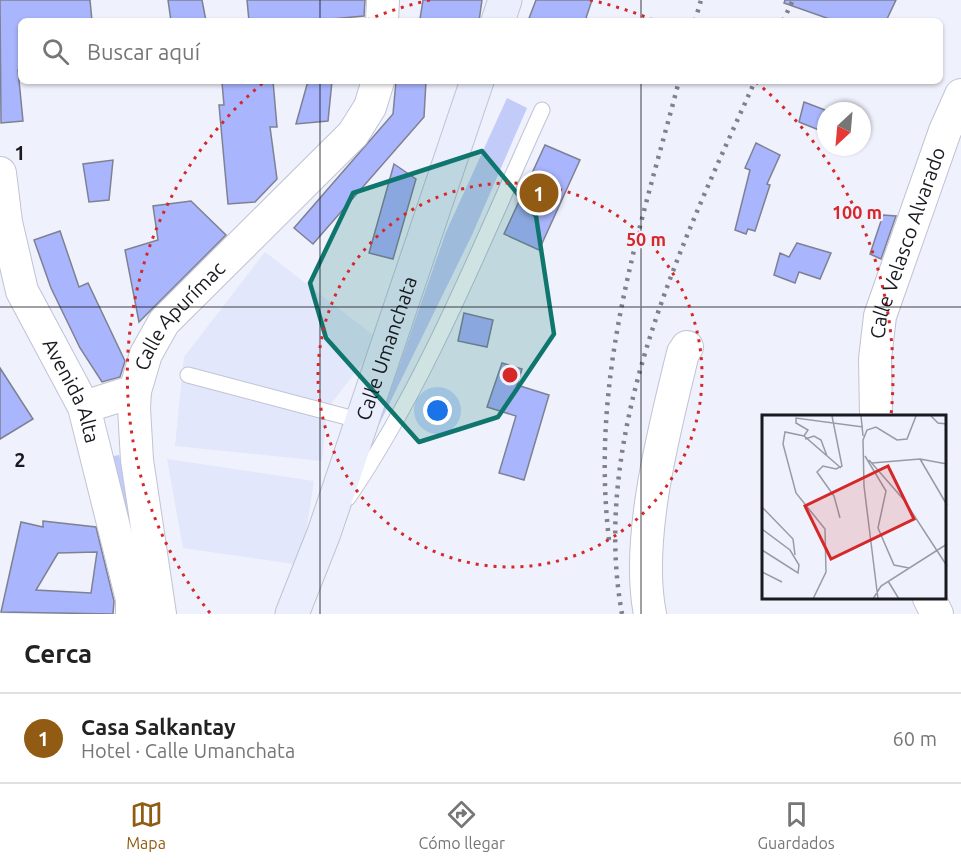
<!DOCTYPE html>
<html lang="es">
<head>
<meta charset="utf-8">
<style>
	body { margin:0; font-family:Ubuntu,sans-serif; background:#f6f6f6; color:#222 }
	.compass { position:absolute; left:817px; top:102px; width:54px; height:54px; border-radius:50%; background:#fff; box-shadow:0 2px 4px #0004; rotate:206deg }
	.you { position:absolute; left:438px; top:411px; width:21px; height:21px; margin:-15px; border:4px solid #fff; border-radius:50%; background:#1a73e8; box-shadow:0 0 0 9px #1a73e833 }
	.badge { display:grid; place-items:center; width:39px; height:39px; border-radius:50%; background:#925b14; color:#fff; font-size:20px; font-weight:700 }
	.pin { position:absolute; translate:-50% -50%; border:3px solid #fff; box-shadow:0 2px 6px #0006 }
	.list { margin:0; padding:0; list-style:none }
	h2 { display:flex; justify-content:space-between; align-items:center; height:78px; margin:0; padding:0 24px; font-size:26px }
	h2 small { font-size:20px; font-weight:400; color:#767676 }
	.list li { display:grid; grid-template-columns:39px 1fr auto; gap:18px; align-items:center; box-sizing:border-box; height:90px; padding:0 24px; border-top:2px solid #e0e0e0 }
	.list b { display:block; font-size:22px; white-space:nowrap }
	.list p { margin:0; font-size:20px; white-space:nowrap; color:#767676 }
	.list em { font-size:20px; font-style:normal; color:#767676 }
	.icon { flex:none; width:33px; height:33px; fill:none; stroke:currentColor; stroke-width:2; stroke-linecap:round; stroke-linejoin:round }
	.map { position:relative; flex:none; width:961px; height:614px; overflow:hidden }
	.search { position:absolute; background:#fff; box-shadow:0 2px 4px #0004; left:18px; right:18px; top:18px; height:66px; display:flex; align-items:center; gap:15px; box-sizing:border-box; padding:0 21px; border-radius:9px; color:#767676; font-size:22px }
	.sheet { height:168px; background:#fff }
	nav { display:flex; justify-content:space-around; align-items:center; box-sizing:border-box; height:84px; border-top:2px solid #e0e0e0; background:#fff; font-size:16px; color:#767676 }
	nav a { display:grid; justify-items:center; gap:3px }
	nav .on { color:#925b14 }
	.map>svg:first-child { display:block }
	.built { fill:#e2e7fb }
	.green { fill:#c3ccf8 }
	.building { fill:#a9b5fc; stroke:#7e8191; stroke-width:1.5; fill-rule:evenodd }
	.lines { fill:none; stroke-linecap:round; stroke-linejoin:round }
	.service-casing { stroke:#bfc3d4; stroke-width:17 }
	.minor-casing { stroke:#bfc3d4; stroke-width:34 }
	.secondary-casing { stroke:#bfc3d4; stroke-width:35 }
	.service { stroke:#fff; stroke-width:15 }
	.minor { stroke:#fff; stroke-width:32 }
	.secondary { stroke:#eaeefd; stroke-width:33 }
	.rail { stroke:#80818a; stroke-width:4.5; stroke-dasharray:3 6; stroke-linecap:butt }
	.marked { fill:#0f766e; fill-opacity:0.2; stroke:#0f766e; stroke-width:4.5; stroke-linejoin:round }
	.grid { fill:none; stroke:#191a20; stroke-width:1.5; stroke-opacity:0.55 }
	.ring { fill:none; stroke:#d62828; stroke-width:3; stroke-dasharray:3 6 }
	.labels { text-anchor:middle; stroke-width:4.5; stroke-linejoin:round; paint-order:stroke }
	.street-label { font-size:20px; fill:#191a20; stroke:#eff1fc }
	.inset-road { fill:none; stroke:#999ba4; stroke-width:1.5 }
	.view { fill:#d62828; fill-opacity:0.15; stroke:#d62828; stroke-width:3 }
	.inset-edge { fill:none; stroke:#191a20; stroke-width:3 }
	.grid-label { font-size:20px; text-anchor:middle; font-weight:bold; fill:#191a20; stroke:#eff1fc; stroke-width:4.5; stroke-linejoin:round; paint-order:stroke }
	.centre { fill:#d62828; stroke:#eff1fc; stroke-width:3 }
	.ring-label { font-size:18px; text-anchor:middle; font-weight:bold; fill:#d62828; stroke:#eff1fc; stroke-width:4.5; stroke-linejoin:round; paint-order:stroke }
</style>
</head>
<body>
<div class="map">
<svg width="961" height="614" viewBox="0 0 961 614">
	<rect width="100%" height="100%" fill="#eff1fc"/>
	<g class="built">
		<polygon points="265,252 380,340 327,409 322,461 175,446 184,357"/>
		<polygon points="167,459 314,481 301,565 183,548"/>
	</g>
	<g class="green">
		<polygon points="507,98 527,108 472,235 377,429 446,232"/>
		<polygon points="119,455 149,576 137,579 108,457"/>
	</g>
	<g class="building">
		<polygon points="0,0 90,0 92,21 21,21 21,70 18,70 23,121 1,123"/>
		<polygon points="168,0 202,0 206,21 171,21"/>
		<polygon points="247,0 365,0 364,16 309,21 249,21"/>
		<polygon points="423,0 482,0 479,21 420,19"/>
		<polygon points="536,0 592,0 585,21 528,21"/>
		<polygon points="785,0 896,0 886,21 835,21 784,3"/>
		<polygon points="244,81 273,81 277,127 270,127 277,179 255,202 228,204 219,105 224,105 222,83"/>
		<polygon points="308,81 332,81 328,121 296,124"/>
		<polygon points="396,81 426,81 424,117 313,244 294,228 393,114"/>
		<polygon points="804,102 825,110 819,130 799,122"/>
		<polygon points="756,143 780,155 767,184 770,185 755,231 748,229 746,234 735,230 750,170 745,168"/>
		<polygon points="545,145 580,160 539,250 504,234"/>
		<polygon points="113,160 109,200 89,202 83,164"/>
		<polygon points="394,164 416,179 393,259 369,253"/>
		<polygon points="191,201 226,235 139,322 125,250 158,240 153,206"/>
		<polygon points="883,215 896,216 881,259 870,254"/>
		<polygon points="60,231 79,287 88,283 125,361 120,377 102,382 80,348 51,288 34,240"/>
		<polygon points="797,243 831,253 820,279 799,272 795,283 774,275 780,253 789,257"/>
		<polygon points="464,313 493,320 487,347 458,341"/>
		<polygon points="502,363 522,369 517,385 549,395 524,480 499,473 516,416 487,407"/>
		<polygon points="0,368 33,419 0,439"/>
		<path d="M43,521L96,527L114,601L113,614L1,612L21,522L43,527ZM97,552L91,593L36,590L58,553Z"/>
	</g>
	<g class="lines">
		<g class="service-casing">
			<g id="service">
				<polyline points="188,375 362,421"/>
				<path d="M348,498C429,379 482,241 542,110"/>
			</g>
		</g>
		<g class="minor-casing">
			<g id="minor">
				<polyline points="382,21 383,0"/>
				<path id="s1" d="M0,173L6,222L22,291L84,407L132,599V614"/>
				<polyline points="84,407 135,391"/>
				<path id="s2" d="M876,416L875,359L880,316L945,131L961,95"/>
				<polyline points="929,598 937,614"/>
				<path id="s3" d="M160,614L137,460L134,408L135,391L146,354L164,322L353,134L370,107L378,81"/>
				<path d="M650,614C635,539 665,427 683,353L687,347"/>
			</g>
		</g>
		<g class="secondary-casing">
			<g id="secondary">
				<polyline points="498,21 505,0"/>
				<path id="s4" d="M292,614L324,533L477,81"/>
			</g>
		</g>
		<use href="#service" class="service"/>
		<use href="#minor" class="minor"/>
		<use href="#secondary" class="secondary"/>
		<g class="rail">
			<polyline points="695,21 701,0"/>
			<polyline points="783,21 793,0"/>
			<path d="M609,540C590,375 638,237 679,81"/>
			<path d="M622,614C589,433 683,241 755,81"/>
		</g>
	</g>
	<path class="marked" d="M482,151L536,216L554,334L498,417L419,442L326,338L310,283L353,193Z"/>
	<path class="grid" d="M320,0V21M641,0V21M320,81V614M641,81V614M0,307H961"/>
	<g class="ring">
		<circle cx="510" cy="375" r="192"/>
		<path d="M210 613A383 383 0 0 1 264 82M367 20A383 383 0 0 1 430 0M590 0A383 383 0 0 1 653 20M756 82A383 383 0 0 1 891 415"/>
	</g>
	<g class="labels">
		<g class="street-label">
			<text dy="7" stroke="none"><textPath href="#s2" startOffset="178">Calle Velasco Alvarado</textPath></text>
			<text dy="7" stroke="none"><textPath href="#s3" startOffset="314">Calle Apurímac</textPath></text>
			<text dy="7" stroke="none"><textPath href="#s4" startOffset="282">Calle Umanchata</textPath></text>
			<text dy="7" stroke="none"><textPath href="#s1" startOffset="232">Avenida Alta</textPath></text>
		</g>
	</g>
	<g transform="translate(762 415)">
		<rect width="184" height="184" fill="#eff1fc"/>
		<path class="inset-road" d="M70,1L80,51L74,54L61,51L55,57L72,81L78,103M99,1L101,21M169,1L176,8L185,9M42,21L46,15L34,8V3L101,12M43,24L52,21L59,25L65,41M103,41L124,76L116,113L132,150L147,153M158,44L185,90M107,45L142,85L185,151M110,48L158,44L185,49M0,92L31,124L33,140M0,114L28,135L37,150L36,158L0,135M0,157L20,167M126,166L137,184M51,184L64,157L63,114L34,78L21,29L23,17L42,21L79,53M111,184L119,171L185,129M116,184L102,71L101,25L105,15L114,12L135,25L145,24L154,1"/>
		<path class="view" d="M126,51L152,104L69,144L43,91Z"/>
		<rect width="184" height="184" class="inset-edge"/>
	</g>
	<g class="grid-label">
		<text x="20" y="160">1</text>
		<text x="20" y="467">2</text>
	</g>
	<circle cx="510" cy="375" r="9" class="centre"/>
	<g class="ring-label">
		<text x="857" y="219">100 m</text>
		<text x="646" y="246">50 m</text>
	</g>
</svg>
<svg class="compass" viewBox="-18 -18 36 36"><path d="M0-13l5 13h-10z" fill="#e53935"/><path d="M0 13l5-13h-10z" fill="#767676"/></svg>
<div class="you"></div>
<div class="pin badge" style="left:539px;top:193px">1</div>
<div class="search"><svg class="icon" aria-label="search" viewBox="0 0 24 24"><circle cx="10" cy="10" r="6"/><path d="M15 15l6 6"/></svg>Buscar aquí</div>
</div>
<section class="sheet">
<h2>Cerca<small></small></h2>
<ul class="list">
<li><span class="badge">1</span><div><b>Casa Salkantay</b><p>Hotel · Calle Umanchata</p></div><em>60 m</em></li>
</ul>
</section>
<nav>
<a class="on"><svg class="icon" aria-label="map" viewBox="0 0 24 24"><path d="M3 6l6-2 6 2 6-2v14l-6 2-6-2-6 2zM9 4v14M15 6v14"/></svg>Mapa</a>
<a><svg class="icon" aria-label="directions" viewBox="0 0 24 24"><path d="M12 3l9 9-9 9-9-9zM9 14v-3h6M13 9l2 2-2 2"/></svg>Cómo llegar</a>
<a><svg class="icon" aria-label="saved" viewBox="0 0 24 24"><path d="M7 4h10v16l-5-4-5 4z"/></svg>Guardados</a>
</nav>
</body>
</html>
